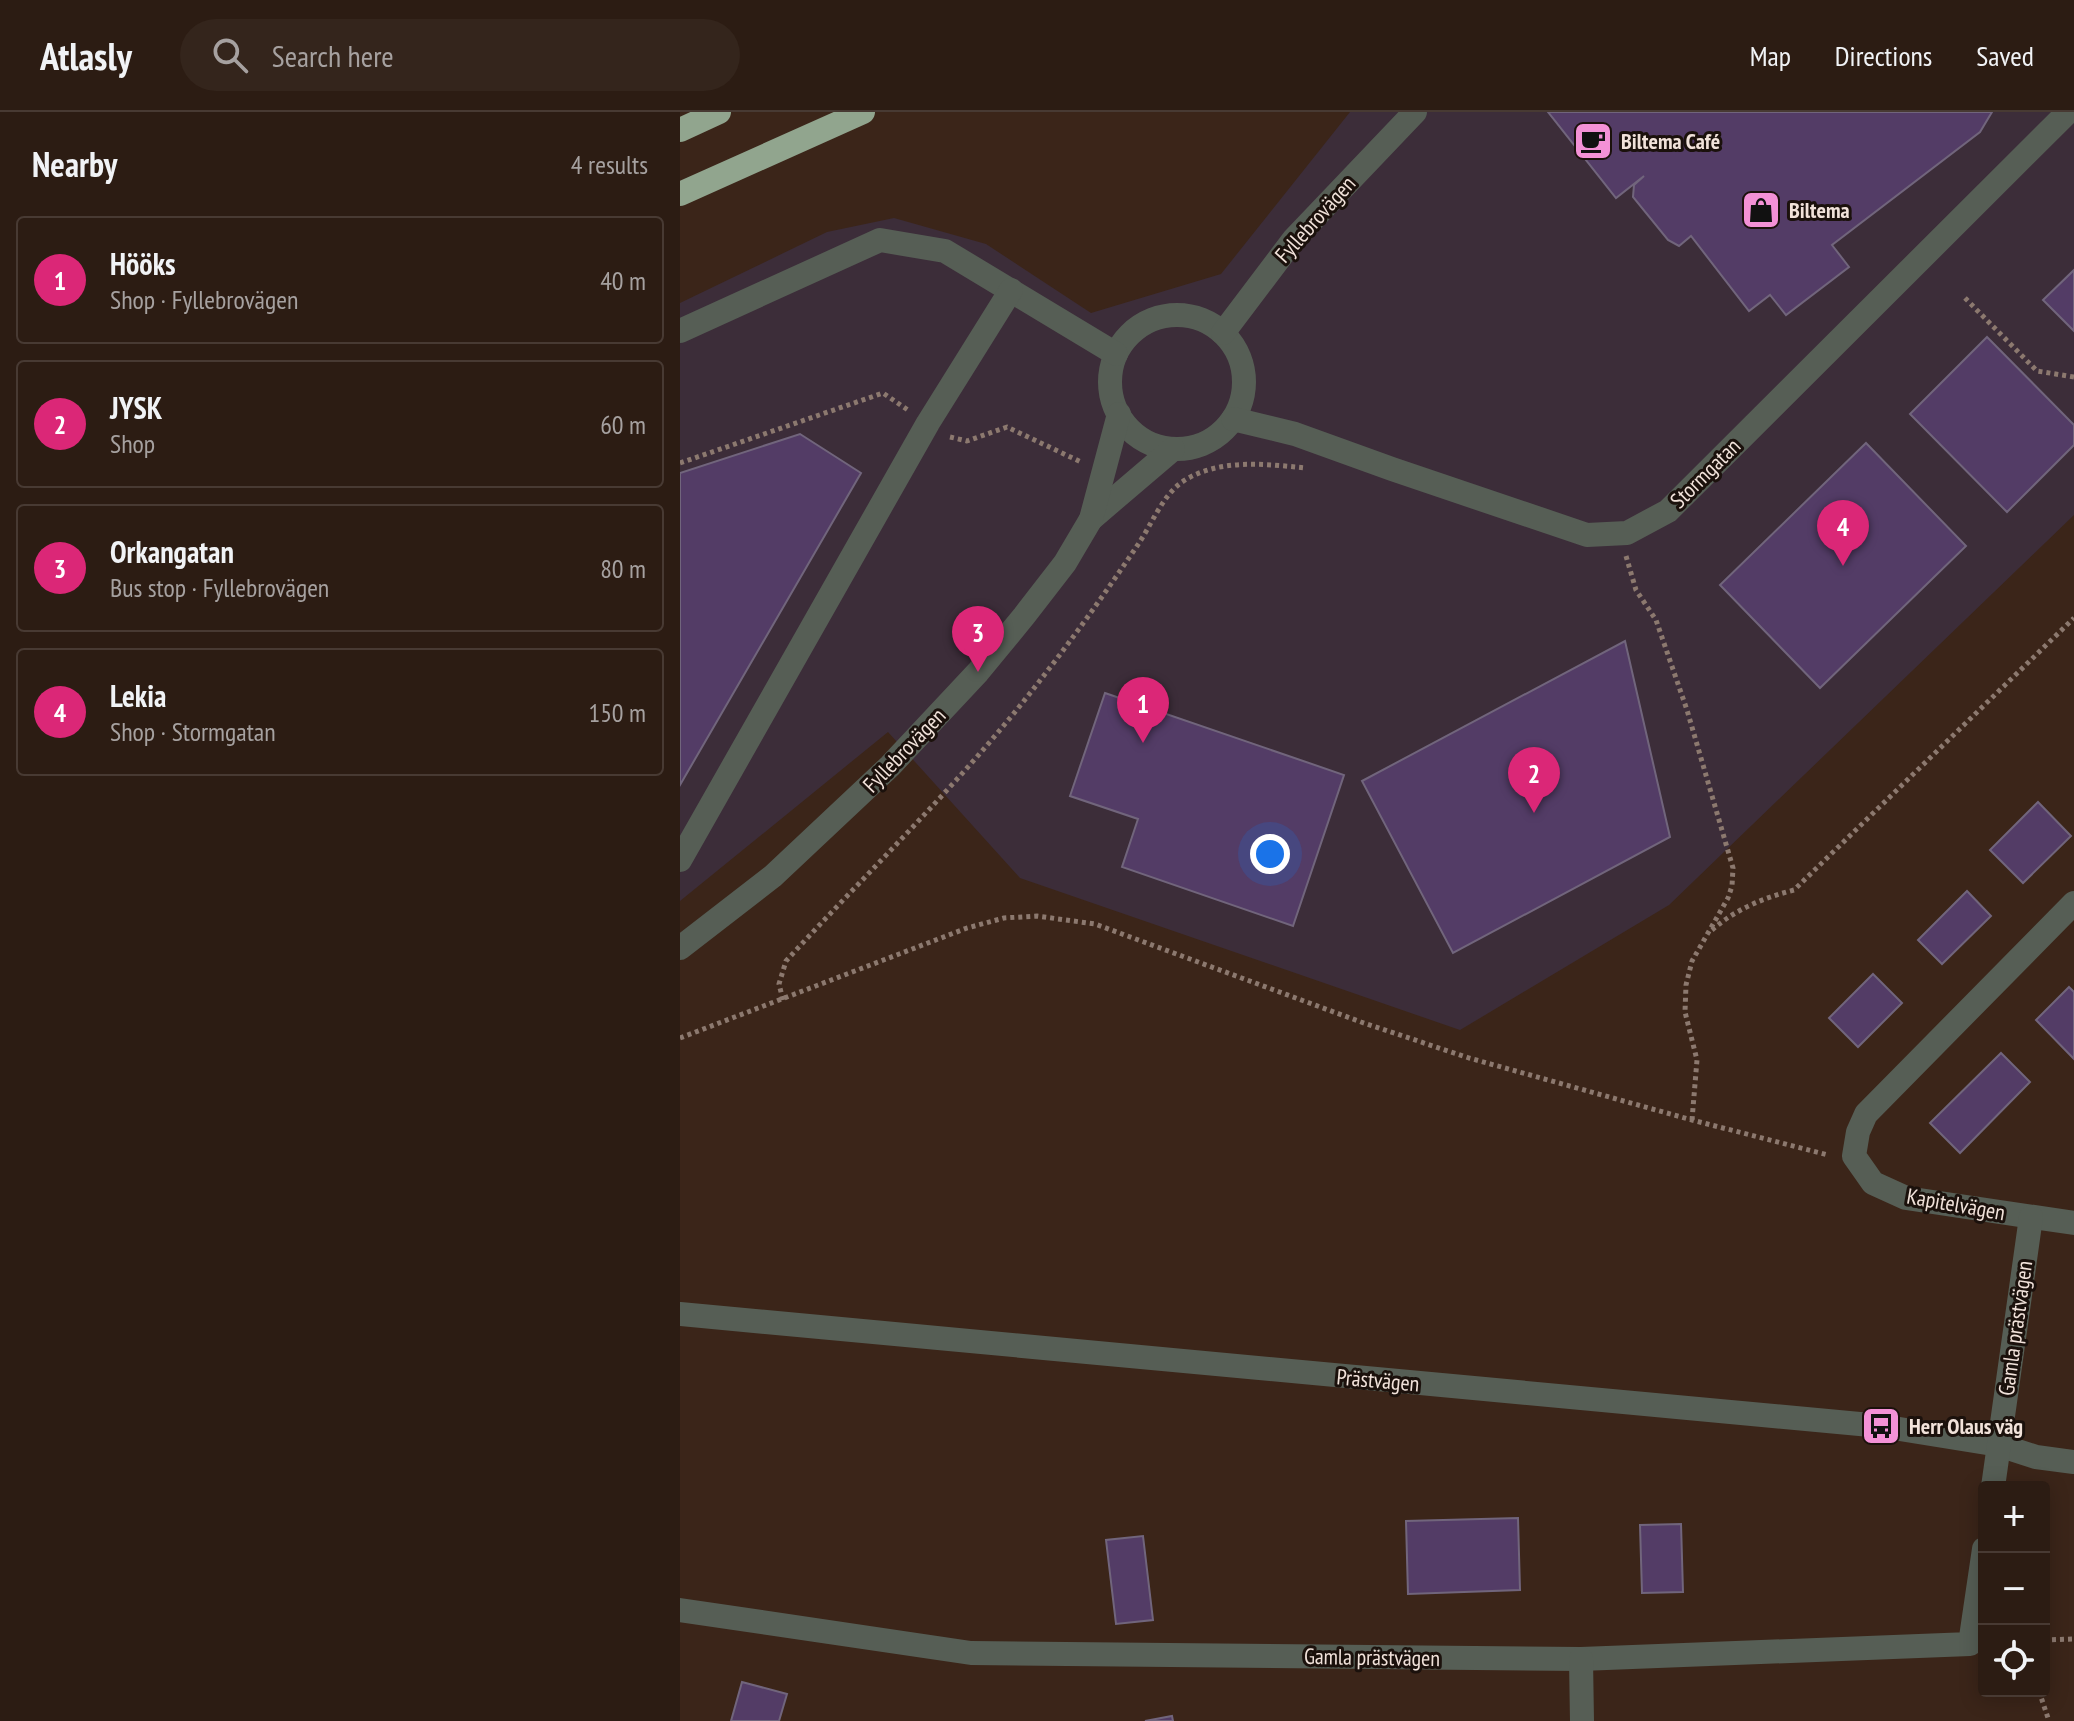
<!DOCTYPE html>
<html lang="en">
<head>
<meta charset="utf-8">
<style>
	body { margin:0; font-family:"PT Sans Narrow",sans-serif; background:#34251c; color:#f1f3f6 }
	.controls { position:absolute; right:24px; bottom:24px; display:grid; overflow:hidden; border-radius:8px; box-shadow:0 4px 20px #0003 }
	.controls button { width:72px; height:72px; display:grid; place-items:center; padding:0; border:0; border-bottom:2px solid #483a33; background:#2c1c13; color:#f1f3f6; font:40px sans-serif }
	.you { position:absolute; left:590px; top:742px; width:28px; height:28px; margin:-20px; border:6px solid #fff; border-radius:50%; background:#1a73e8; box-shadow:0 0 0 12px #1a73e833 }
	.badge { display:grid; place-items:center; width:52px; height:52px; border-radius:50%; background:#db2777; color:#fff; font-size:26px; font-weight:700 }
	.pin { position:absolute; translate:-50% -66px; filter:drop-shadow(0 2px 4px #0008) }
	.pin::after { content:''; position:absolute; top:42px; width:28px; height:24px; background:inherit; clip-path:polygon(0 0,100% 0,50% 100%) }
	.list { margin:0; padding:0; list-style:none }
	h2 { display:flex; justify-content:space-between; align-items:center; height:104px; margin:0; padding:0 32px; font-size:34px }
	h2 small { font-size:26px; font-weight:400; color:#a6a1a0 }
	.list li { display:grid; grid-template-columns:52px 1fr auto; gap:24px; align-items:center; box-sizing:border-box; height:128px; margin:0 16px 16px; padding:0 16px; border:2px solid #483a33; border-radius:8px }
	.list b { display:block; font-size:30px; white-space:nowrap }
	.list p { margin:0; font-size:26px; white-space:nowrap; color:#a6a1a0 }
	.list em { font-size:26px; font-style:normal; color:#a6a1a0 }
	.icon { flex:none; width:44px; height:44px; fill:none; stroke:currentColor; stroke-width:2; stroke-linecap:round; stroke-linejoin:round }
	.map { position:relative; flex:none; width:1394px; height:1609px; overflow:hidden }
	header { display:flex; align-items:center; gap:48px; box-sizing:border-box; height:112px; padding:0 40px; background:#2c1c13; border-bottom:2px solid #483a33 }
	header strong { font-size:38px }
	nav { display:flex; gap:44px; margin-inline-start:auto; font-size:28px }
	.search { width:560px; height:72px; background:#34251c; display:flex; align-items:center; gap:20px; box-sizing:border-box; padding:0 28px; border-radius:44px; color:#a6a1a0; font-size:30px }
	main { display:flex }
	aside { flex:1; background:#2c1c13 }
	.map>svg:first-child { display:block }
	.commercial { fill:#3c2d39 }
	.building { fill:#533c66; stroke:#71657c; stroke-width:2 }
	.lines { fill:none; stroke-linecap:round; stroke-linejoin:round }
	.path { stroke:#8c796f; stroke-width:5; stroke-dasharray:4 4; stroke-linecap:butt }
	.minor { stroke:#565e55; stroke-width:24 }
	.highway { stroke:#91a58e; stroke-width:24 }
	.labels { text-anchor:middle; stroke-width:6; stroke-linejoin:round; paint-order:stroke }
	.poi-label { font-size:22px; font-weight:bold; fill:#f1e2da; stroke:#1b110c; text-anchor:start }
	.street-label { font-size:22px; fill:#f1e2da; stroke:#1b110c }
</style>
</head>
<body>
<header>
<strong>Atlasly</strong>
<div class="search"><svg class="icon" aria-label="search" viewBox="0 0 24 24"><circle cx="10" cy="10" r="6"/><path d="M15 15l6 6"/></svg>Search here</div>
<nav><a>Map</a><a>Directions</a><a>Saved</a></nav>
</header>
<main>
<aside>
<h2>Nearby<small>4 results</small></h2>
<ul class="list">
<li><span class="badge">1</span><div><b>Hööks</b><p>Shop · Fyllebrovägen</p></div><em>40 m</em></li>
<li><span class="badge">2</span><div><b>JYSK</b><p>Shop</p></div><em>60 m</em></li>
<li><span class="badge">3</span><div><b>Orkangatan</b><p>Bus stop · Fyllebrovägen</p></div><em>80 m</em></li>
<li><span class="badge">4</span><div><b>Lekia</b><p>Shop · Stormgatan</p></div><em>150 m</em></li>
</ul>
</aside>
<div class="map">
<svg width="1394" height="1609" viewBox="0 0 1394 1609">
	<rect width="100%" height="100%" fill="#3b2519"/>
	<polygon class="commercial" points="670,0 1394,0 1394,403 989,793 780,918 340,766 208,620 0,789 0,191 147,120 214,106 306,132 411,201 541,162"/>
	<g class="building">
		<polygon points="868,0 1312,0 1300,20 1152,133 1169,155 1106,203 1090,183 1069,199 1011,124 999,134 988,128 953,85 954,73 964,64 936,86"/>
		<polygon points="1394,158 1394,219 1363,188"/>
		<polygon points="1307,225 1394,313 1394,333 1327,400 1230,302"/>
		<polygon points="120,322 181,361 0,673 0,361"/>
		<polygon points="1186,331 1286,434 1140,576 1040,473"/>
		<polygon points="945,529 990,725 773,841 682,669"/>
		<polygon points="425,581 664,663 613,814 442,755 458,707 390,684"/>
		<polygon points="1358,690 1391,724 1343,771 1310,738"/>
		<polygon points="1287,779 1311,804 1262,852 1238,828"/>
		<polygon points="1193,862 1222,891 1178,935 1149,906"/>
		<polygon points="1389,875 1394,880 1394,947 1356,908"/>
		<polygon points="1321,941 1350,970 1280,1041 1250,1011"/>
		<polygon points="838,1406 840,1478 728,1482 726,1409"/>
		<polygon points="1001,1412 1003,1480 962,1481 960,1413"/>
		<polygon points="463,1424 473,1508 436,1512 426,1428"/>
		<polygon points="62,1570 107,1582 99,1609 51,1609"/>
		<polygon points="492,1604 493,1609 465,1609"/>
	</g>
	<g class="lines">
		<g class="path">
			<polyline points="1285,186 1357,259 1394,265"/>
			<polyline points="270,325 287,329 327,315 401,350"/>
			<polyline points="0,351 203,281 228,298"/>
			<polyline points="946,444 956,478 976,508 1007,598 1053,756 1052,774 1048,786 1012,849 1006,873 1005,900 1017,948 1012,1008"/>
			<path d="M1032,818C1056,797 1083,786 1114,778L1394,506"/>
			<path d="M103,888L99,872L106,849C183,765 267,684 339,595C381,543 420,489 457,434C471,414 482,384 502,370C538,346 585,352 626,356"/>
			<polyline points="0,926 287,816 324,806 357,804 415,812 681,910 789,946 1012,1008 1148,1043"/>
			<polyline points="1364,1528 1394,1527"/>
			<polyline points="1359,1579 1369,1609"/>
		</g>
		<g class="minor">
			<circle cx="497" cy="270" r="67"/>
			<polyline points="0,219 200,128 265,139 436,242"/>
			<polyline points="543,221 614,127 735,0"/>
			<polyline points="553,307 615,322 712,357 907,423 947,421 988,399 1388,0"/>
			<polyline points="411,407 493,337"/>
			<polyline points="0,748 248,311 331,178"/>
			<polyline points="1394,791 1186,1002 1178,1020 1174,1044 1193,1071 1226,1086 1394,1111"/>
			<polyline points="0,836 93,764 210,654 298,560 344,504 385,451 411,407 439,302"/>
			<polyline points="0,1202 1201,1314 1319,1333 1356,1345 1394,1350"/>
			<polyline points="1313,1375 1351,1105"/>
			<polyline points="0,1498 291,1541 901,1547 1290,1532 1304,1437"/>
			<polyline points="901,1547 902,1609"/>
		</g>
		<g class="highway">
			<polyline points="0,18 39,0"/>
			<polyline points="0,82 183,0"/>
		</g>
	</g>
	<defs>
		<g id="cafe-square" transform="scale(2)"><rect x="-9" y="-9" width="18" height="18" rx="4" fill="#f391d6" stroke="#1b110c"/><path d="M-5.5-4.5H6V0H3Q3 3.5 0 3.5H-2.5Q-5.5 3.5-5.5 0ZM3-3.2v2h1.7v-2ZM-6 4.5H4V6H-6Z" fill="#111"/></g>
		<g id="shop-square" transform="scale(2)"><rect x="-9" y="-9" width="18" height="18" rx="4" fill="#f391d6" stroke="#1b110c"/><path d="M-5-2.5h2.3a2.7 3.5 0 0 1 5.4 0H5L5.5 6h-11ZM-1.5-2.5h3a1.5 2.3 0 0 0-3 0Z" fill="#111"/></g>
		<g id="bus-square" transform="scale(2)"><rect x="-9" y="-9" width="18" height="18" rx="4" fill="#f391d6" stroke="#1b110c"/><path d="M-5-6H5V4H4V6H2V4H-2V6H-4V4H-5ZM-3.5-4V0h7V-4ZM-3.5 1.2v1.5H-2V1.2ZM2 1.2v1.5H3.5V1.2Z" fill="#111"/></g>
	</defs>
	<g fill-rule="evenodd">
		<use href="#cafe-square" x="913" y="29"/>
		<use href="#shop-square" x="1081" y="98"/>
		<use href="#bus-square" x="1201" y="1314"/>
	</g>
	<g class="labels">
		<g class="poi-label">
			<text x="941" y="37">Biltema Café</text>
			<text x="1109" y="106">Biltema</text>
			<text x="1229" y="1322">Herr Olaus väg</text>
		</g>
		<g class="street-label">
			<text transform="translate(635 107) rotate(-48)" y="8">Fyllebrovägen</text>
			<text transform="translate(1025 361) rotate(-45)" y="8">Stormgatan</text>
			<text transform="translate(224 638) rotate(-46)" y="8">Fyllebrovägen</text>
			<text transform="translate(1276 1092) rotate(10)" y="8">Kapitelvägen</text>
			<text transform="translate(1335 1216) rotate(-82)" y="8">Gamla prästvägen</text>
			<text transform="translate(698 1268) rotate(5)" y="8">Prästvägen</text>
			<text transform="translate(692 1545) rotate(1)" y="8">Gamla prästvägen</text>
		</g>
	</g>
</svg>
<div class="controls">
<button>+</button>
<button>−</button>
<button><svg class="icon" aria-label="locate" viewBox="0 0 24 24"><circle cx="12" cy="12" r="6"/><path d="M12 2v4M12 18v4M2 12h4M18 12h4"/></svg></button>
</div>
<div class="you"></div>
<div class="pin badge" style="left:463px;top:631px">1</div>
<div class="pin badge" style="left:854px;top:701px">2</div>
<div class="pin badge" style="left:298px;top:560px">3</div>
<div class="pin badge" style="left:1163px;top:454px">4</div>
</div>
</main>
</body>
</html>
